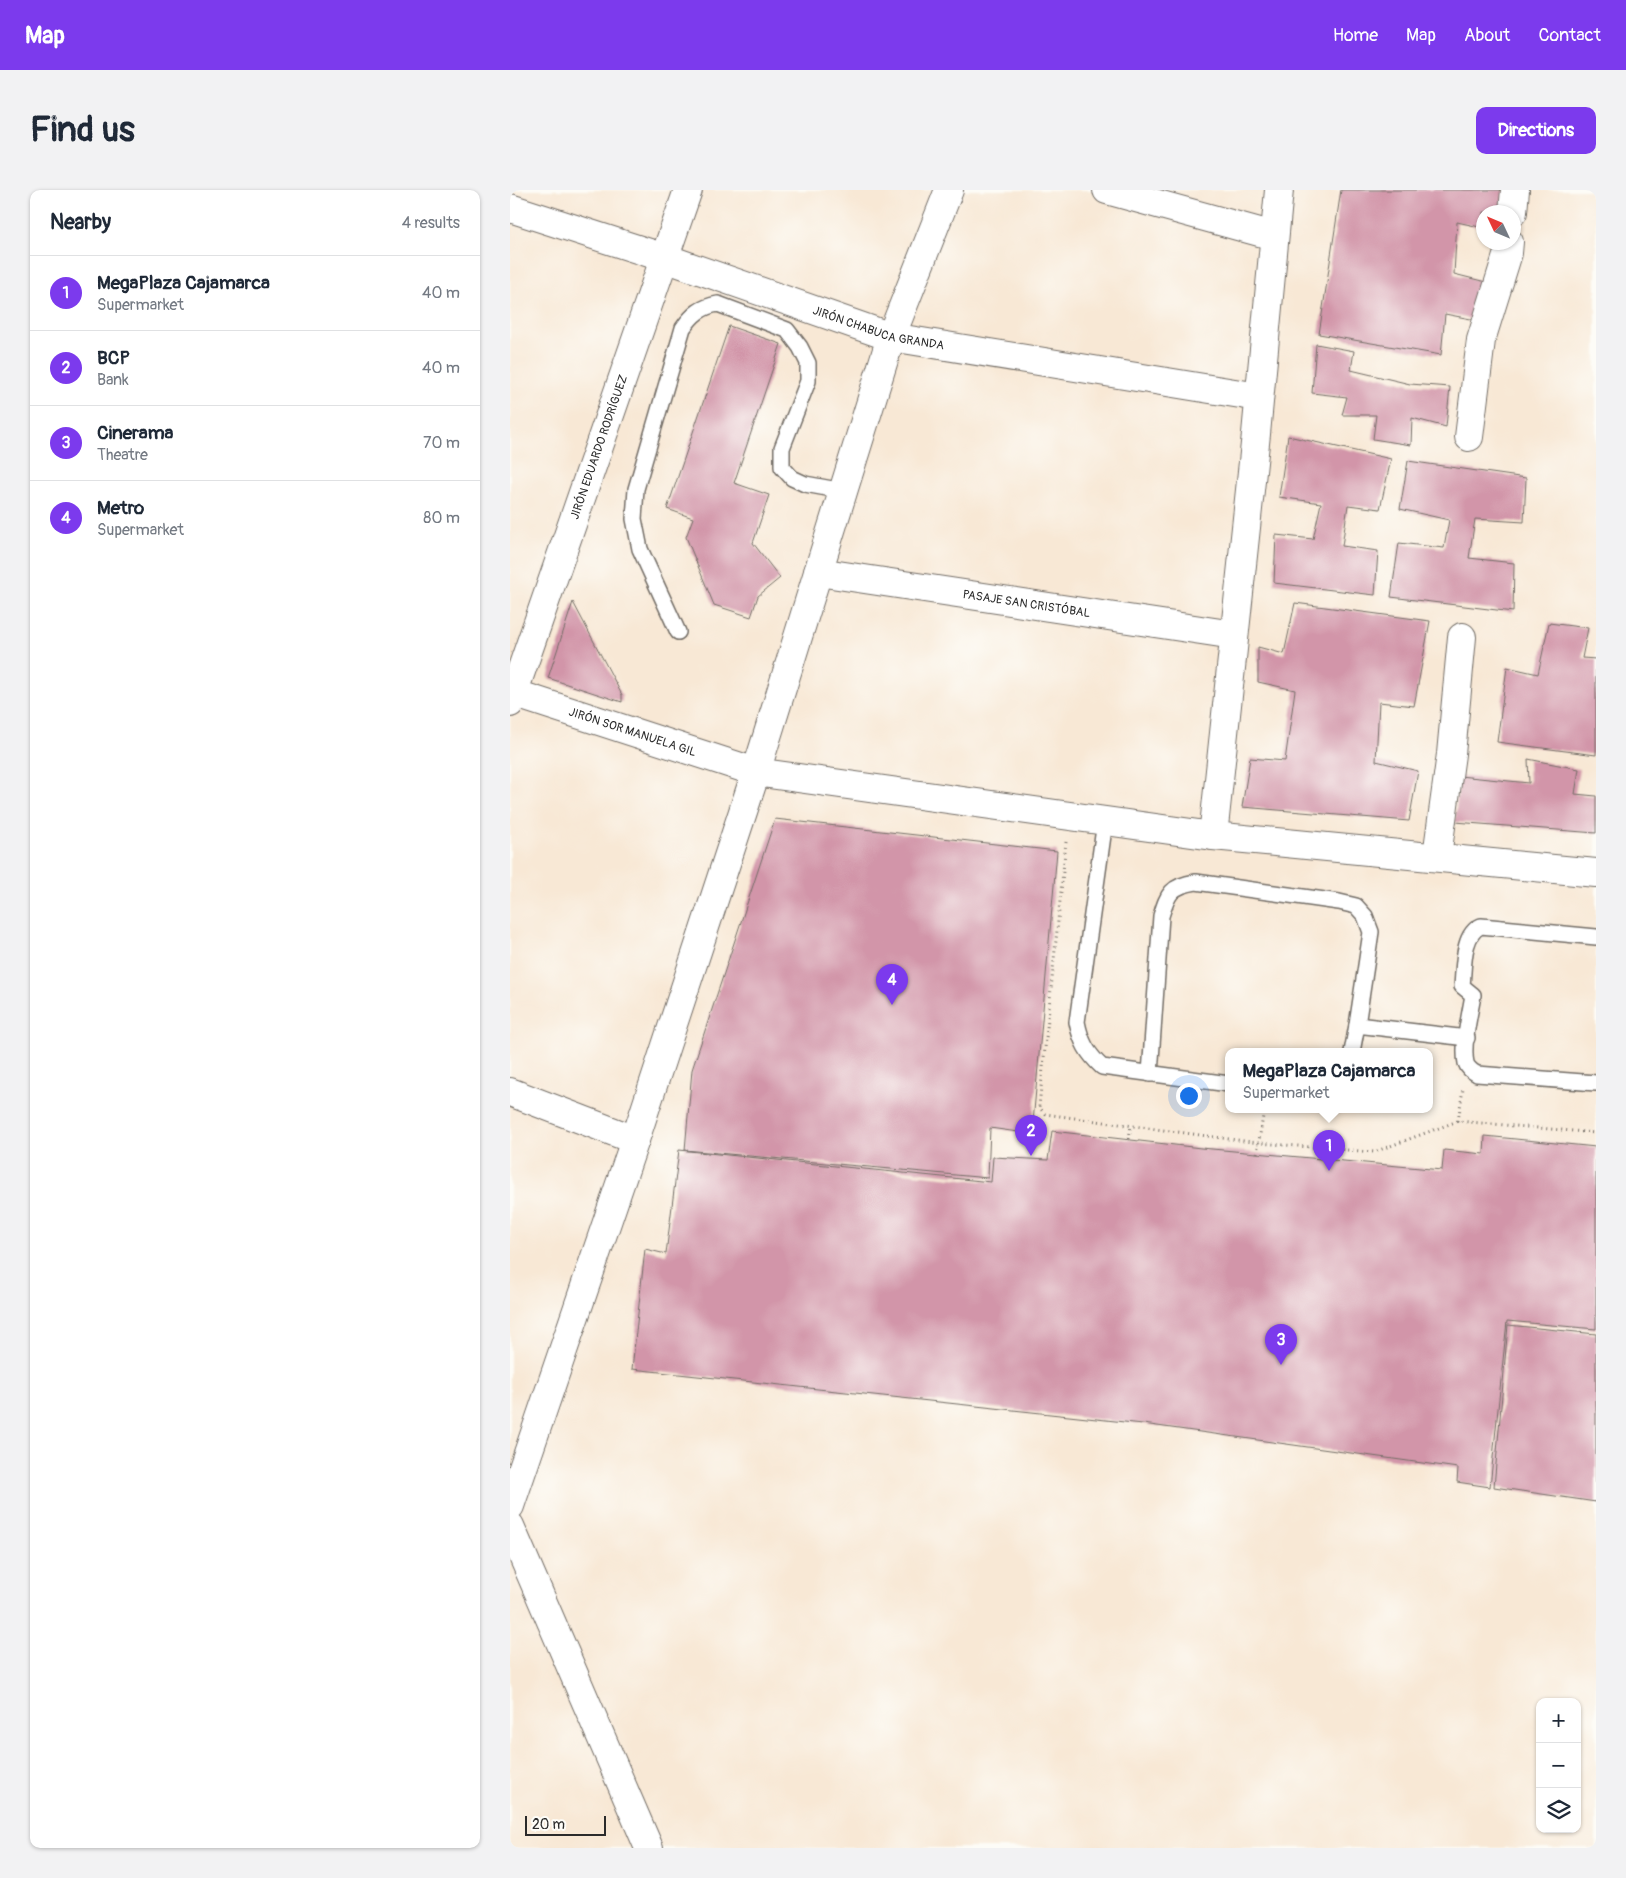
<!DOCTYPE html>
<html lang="en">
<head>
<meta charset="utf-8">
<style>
	body { margin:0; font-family:Pangolin,sans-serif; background:#f2f2f3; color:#1f2937 }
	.controls { position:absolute; right:15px; bottom:15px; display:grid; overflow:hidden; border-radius:10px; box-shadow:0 1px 4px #0004 }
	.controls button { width:45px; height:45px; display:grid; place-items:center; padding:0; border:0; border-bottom:1px solid #e0e1e3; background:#fff; color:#1f2937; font:25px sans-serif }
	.compass { position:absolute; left:966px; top:15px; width:45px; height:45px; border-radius:50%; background:#fff; box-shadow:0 1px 4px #0004; rotate:314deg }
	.scale { position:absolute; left:15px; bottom:12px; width:81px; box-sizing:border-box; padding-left:5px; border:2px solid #2b2b2b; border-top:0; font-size:14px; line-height:18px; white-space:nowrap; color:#2b2b2b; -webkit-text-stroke:4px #fdfcf7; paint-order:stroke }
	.you { position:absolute; left:678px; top:905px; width:18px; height:18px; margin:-12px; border:4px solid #fff; border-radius:50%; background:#1a73e8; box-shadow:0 0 0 8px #1a73e833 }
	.badge { display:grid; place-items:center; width:32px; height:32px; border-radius:50%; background:#7c3aed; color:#fff; font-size:16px; font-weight:700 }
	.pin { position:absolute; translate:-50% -41px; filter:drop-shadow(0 1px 2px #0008) }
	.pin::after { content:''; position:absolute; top:26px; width:18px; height:15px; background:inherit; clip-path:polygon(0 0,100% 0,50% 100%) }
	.popup { position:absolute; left:715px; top:858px; width:208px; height:65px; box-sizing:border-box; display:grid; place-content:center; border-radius:10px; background:#fff; filter:drop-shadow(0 1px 4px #0005); font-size:16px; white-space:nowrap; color:#747a83 }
	.popup b { font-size:19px; color:#1f2937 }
	.popup::after { content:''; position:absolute; left:50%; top:100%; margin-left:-10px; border:10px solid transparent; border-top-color:#fff }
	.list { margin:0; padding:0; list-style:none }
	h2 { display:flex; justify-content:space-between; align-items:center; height:65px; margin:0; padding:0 20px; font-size:21px }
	h2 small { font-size:16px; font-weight:400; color:#747a83 }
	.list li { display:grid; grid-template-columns:32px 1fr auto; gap:15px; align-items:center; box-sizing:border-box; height:75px; padding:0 20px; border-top:1px solid #e0e1e3 }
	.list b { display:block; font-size:19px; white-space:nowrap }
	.list p { margin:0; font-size:16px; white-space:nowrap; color:#747a83 }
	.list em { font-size:16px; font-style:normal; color:#747a83 }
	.icon { flex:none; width:28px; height:28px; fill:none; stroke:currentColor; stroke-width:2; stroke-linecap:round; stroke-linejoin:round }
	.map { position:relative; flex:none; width:1086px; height:1658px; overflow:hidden; border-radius:10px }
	header { display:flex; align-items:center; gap:30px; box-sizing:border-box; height:70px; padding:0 25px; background:#7c3aed; color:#fff }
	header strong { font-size:24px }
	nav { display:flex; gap:28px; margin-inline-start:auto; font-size:18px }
	.intro { display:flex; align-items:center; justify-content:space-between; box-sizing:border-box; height:120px; padding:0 30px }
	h1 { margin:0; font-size:35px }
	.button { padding:12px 22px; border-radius:10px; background:#7c3aed; color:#fff; font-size:18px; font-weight:700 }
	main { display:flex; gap:30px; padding:0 30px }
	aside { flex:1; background:#fff; border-radius:10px; box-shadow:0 1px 4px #0004 }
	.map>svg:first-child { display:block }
	.building { fill:#d295a9 }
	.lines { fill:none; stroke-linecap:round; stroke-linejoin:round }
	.service-casing { stroke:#736d66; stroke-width:18 }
	.minor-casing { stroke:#736d66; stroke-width:30 }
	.tertiary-casing { stroke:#736d66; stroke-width:30 }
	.path { stroke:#736d66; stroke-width:3; stroke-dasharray:1 4; stroke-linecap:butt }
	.service { stroke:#fff; stroke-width:15 }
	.minor { stroke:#fff; stroke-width:28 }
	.tertiary { stroke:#fff; stroke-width:28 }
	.labels { text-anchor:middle; stroke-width:5; stroke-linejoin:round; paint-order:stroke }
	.street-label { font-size:12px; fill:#2b2b2b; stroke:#fdfcf7 }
</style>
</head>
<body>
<header>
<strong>Map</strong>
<nav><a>Home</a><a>Map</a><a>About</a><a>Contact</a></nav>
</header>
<div class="intro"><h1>Find us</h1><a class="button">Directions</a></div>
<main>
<aside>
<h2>Nearby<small>4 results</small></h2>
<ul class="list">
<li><span class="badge">1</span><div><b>MegaPlaza Cajamarca</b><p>Supermarket</p></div><em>40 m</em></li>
<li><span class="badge">2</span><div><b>BCP</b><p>Bank</p></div><em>40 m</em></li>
<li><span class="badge">3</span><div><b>Cinerama</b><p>Theatre</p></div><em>70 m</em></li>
<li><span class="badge">4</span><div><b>Metro</b><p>Supermarket</p></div><em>80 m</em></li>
</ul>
</aside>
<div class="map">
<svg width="1086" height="1658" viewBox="0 0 1086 1658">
	<rect width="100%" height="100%" fill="#fdfcf7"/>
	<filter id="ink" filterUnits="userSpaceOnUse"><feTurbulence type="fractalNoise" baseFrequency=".02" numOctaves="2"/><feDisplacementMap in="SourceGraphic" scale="10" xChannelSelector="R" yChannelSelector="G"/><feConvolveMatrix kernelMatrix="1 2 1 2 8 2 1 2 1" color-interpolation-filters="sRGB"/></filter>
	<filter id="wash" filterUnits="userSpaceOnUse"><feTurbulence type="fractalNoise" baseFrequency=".0096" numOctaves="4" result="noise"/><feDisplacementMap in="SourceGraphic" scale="20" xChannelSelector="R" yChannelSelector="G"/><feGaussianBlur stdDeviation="1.12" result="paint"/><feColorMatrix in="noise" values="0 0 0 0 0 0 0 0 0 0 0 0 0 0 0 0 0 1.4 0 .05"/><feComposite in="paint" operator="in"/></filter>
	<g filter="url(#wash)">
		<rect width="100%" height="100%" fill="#f8e8d5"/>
		<g id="blocks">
			<g class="building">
				<polygon points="831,0 998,0 995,22 974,22 974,38 947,32 944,84 976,92 971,131 935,124 931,165 809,144"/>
				<polygon points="219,136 271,154 224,293 259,305 243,353 270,388 248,406 241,427 204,415 176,347 183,328 157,319"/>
				<polygon points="806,154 844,161 841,180 900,194 940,197 936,237 902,228 901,255 863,249 866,225 832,225 837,207 802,203"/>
				<polygon points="778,246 881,269 870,319 838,315 832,356 868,361 865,405 764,393 766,345 803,349 811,313 769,307"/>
				<polygon points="898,271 1016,288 1014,332 965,329 959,368 1004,373 1003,422 881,407 889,353 934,358 939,330 890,319"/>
				<polygon points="63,412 112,505 112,512 38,488"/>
				<polygon points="785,413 920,431 904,516 869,512 866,571 908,581 899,631 732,617 740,568 775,571 785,500 748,492 748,457 774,464"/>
				<polygon points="1039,433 1078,438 1072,468 1086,469 1086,565 987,552 997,477 1028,484"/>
				<polygon points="1018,569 1069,579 1065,604 1086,606 1086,643 945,632 949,586 1019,593"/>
				<polygon points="265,629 547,661 522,944 480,938 478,988 175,960 182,880"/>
				<polygon points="542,941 691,958 932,980 934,960 974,964 975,946 1086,957 1086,1139 997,1131 980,1297 947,1292 948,1278 633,1234 122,1179 135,1059 156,1064 169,960 481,992 483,967 538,970"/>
				<polygon points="998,1135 1086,1144 1086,1312 984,1297"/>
			</g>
		</g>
	</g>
	<g filter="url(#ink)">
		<use href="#blocks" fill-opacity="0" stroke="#736d66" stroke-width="1"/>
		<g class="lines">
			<g class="service-casing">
				<g id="service">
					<path d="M168,442L130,359L124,329L126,299L173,138C183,124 191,117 208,114L277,140L290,157L298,173V191L272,258V277L282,288L295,294L333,301"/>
					<path d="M595,631L567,832C571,852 577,863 592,877L719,894"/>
					<path d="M1086,747L971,736C952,744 954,777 952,796L963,805C960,824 952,855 956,873C958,879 962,881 967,884L1086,893"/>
					<polyline points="842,862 847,835 957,848"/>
					<path d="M640,884L651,726C658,703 661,696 686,692L829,712L846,716L855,726L861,742L847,835"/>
				</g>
			</g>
			<g class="minor-casing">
				<g id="minor">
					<polyline points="597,0 764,46"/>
					<path id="s1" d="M0,18L155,68L381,147L749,207"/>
					<polyline points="1003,22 1005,0"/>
					<polyline points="959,247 971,150 998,63 999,52"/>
					<path id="s2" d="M308,382L724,445"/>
					<path id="s3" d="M0,502L246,582L703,646L1086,683"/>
					<path id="s4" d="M0,513L178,0"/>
					<polyline points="703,646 746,244 769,0"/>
					<polyline points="927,666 941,564 952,447"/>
					<polyline points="0,902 125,950"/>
					<polyline points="0,1316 125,950 246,582 381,147 439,0"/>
				</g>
			</g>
			<g class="tertiary-casing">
				<polyline id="tertiary" points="0,1336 139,1658"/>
			</g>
			<g class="path">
				<polyline points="556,652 529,917 535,924 749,953 864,962 948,931 1086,943"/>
				<polyline points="948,931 953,899"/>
				<polyline points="619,949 621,935"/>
				<polyline points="747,963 754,920"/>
			</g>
			<use href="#service" class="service"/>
			<use href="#minor" class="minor"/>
			<use href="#tertiary" class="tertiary"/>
		</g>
	</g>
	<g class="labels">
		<g class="street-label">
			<text dy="4" stroke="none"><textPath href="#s1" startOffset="388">JIRÓN CHABUCA GRANDA</textPath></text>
			<text dy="4" stroke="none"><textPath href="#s4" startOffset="271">JIRÓN EDUARDO RODRÍGUEZ</textPath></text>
			<text dy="4" stroke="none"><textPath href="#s2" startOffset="211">PASAJE SAN CRISTÓBAL</textPath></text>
			<text dy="4" stroke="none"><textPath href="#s3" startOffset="129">JIRÓN SOR MANUELA GIL</textPath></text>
		</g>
	</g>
</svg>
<div class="controls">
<button>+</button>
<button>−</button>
<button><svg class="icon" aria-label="layers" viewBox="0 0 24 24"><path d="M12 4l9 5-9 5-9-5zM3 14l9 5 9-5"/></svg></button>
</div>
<svg class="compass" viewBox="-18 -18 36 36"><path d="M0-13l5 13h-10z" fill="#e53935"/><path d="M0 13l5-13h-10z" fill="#747a83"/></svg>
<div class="scale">20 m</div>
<div class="you"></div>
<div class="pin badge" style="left:819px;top:981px">1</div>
<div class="popup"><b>MegaPlaza Cajamarca</b>Supermarket</div>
<div class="pin badge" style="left:521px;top:966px">2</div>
<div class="pin badge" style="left:771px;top:1175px">3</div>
<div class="pin badge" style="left:382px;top:815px">4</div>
</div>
</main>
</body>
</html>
